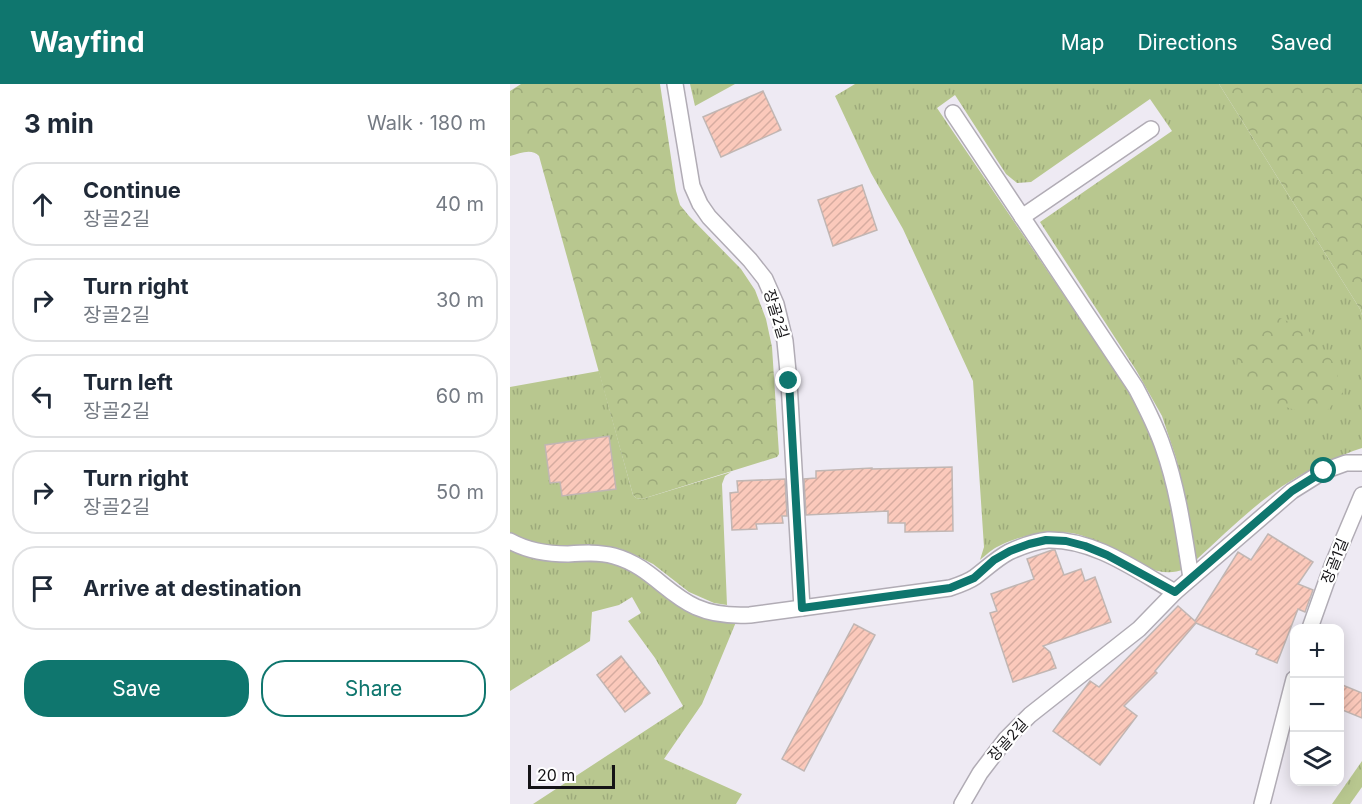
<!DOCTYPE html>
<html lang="en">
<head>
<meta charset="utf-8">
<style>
	body { margin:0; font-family:Inter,"Noto Sans KR",sans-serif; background:#f6f6f7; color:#1f2937 }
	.controls { position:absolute; right:18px; bottom:18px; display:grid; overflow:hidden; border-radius:12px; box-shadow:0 3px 15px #0003 }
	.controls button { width:54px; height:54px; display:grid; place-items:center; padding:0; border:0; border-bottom:2px solid #e0e1e3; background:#fff; color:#1f2937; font:30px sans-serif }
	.scale { position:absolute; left:18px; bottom:15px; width:87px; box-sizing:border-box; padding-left:6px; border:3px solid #141316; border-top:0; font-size:16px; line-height:21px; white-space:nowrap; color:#141316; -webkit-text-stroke:4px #fff; paint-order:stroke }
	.stop { position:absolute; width:18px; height:18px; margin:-14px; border:4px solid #0f766e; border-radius:50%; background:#fff }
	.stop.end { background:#0f766e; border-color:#fff; box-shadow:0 2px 6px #0008 }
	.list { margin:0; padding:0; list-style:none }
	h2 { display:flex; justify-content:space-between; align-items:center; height:78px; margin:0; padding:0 24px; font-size:26px }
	h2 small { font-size:20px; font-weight:400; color:#747a83 }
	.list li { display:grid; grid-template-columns:39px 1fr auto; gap:18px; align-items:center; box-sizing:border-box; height:84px; margin:0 12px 12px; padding:0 12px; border:2px solid #e0e1e3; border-radius:24px }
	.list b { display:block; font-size:22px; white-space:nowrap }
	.list p { margin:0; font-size:20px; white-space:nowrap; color:#747a83 }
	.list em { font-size:20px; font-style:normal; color:#747a83 }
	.actions { display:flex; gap:12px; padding:18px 24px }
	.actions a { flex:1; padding:14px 0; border:2px solid #0f766e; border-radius:24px; text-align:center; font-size:21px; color:#0f766e }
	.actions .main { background:#0f766e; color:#fff }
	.icon { flex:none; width:33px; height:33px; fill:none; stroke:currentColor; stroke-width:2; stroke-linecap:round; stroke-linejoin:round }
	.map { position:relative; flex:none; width:852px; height:720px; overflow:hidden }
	header { display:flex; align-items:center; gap:36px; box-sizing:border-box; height:84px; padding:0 30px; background:#0f766e; color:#fff }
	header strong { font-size:28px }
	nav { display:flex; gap:33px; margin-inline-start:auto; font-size:21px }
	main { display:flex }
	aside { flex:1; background:#fff }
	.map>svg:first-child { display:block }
	.grass { fill:url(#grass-tufts) }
	.forest { fill:url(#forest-crowns) }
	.building { fill:url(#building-hatch); stroke:#c1b6b3; stroke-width:1.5 }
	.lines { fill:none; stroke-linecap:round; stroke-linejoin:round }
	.service-casing { stroke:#b1acb5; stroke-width:18 }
	.service { stroke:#fff; stroke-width:15 }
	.route { stroke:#0f766e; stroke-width:8 }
	.labels { text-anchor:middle; stroke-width:4.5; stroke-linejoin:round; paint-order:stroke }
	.street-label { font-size:15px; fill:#141316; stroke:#fff }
</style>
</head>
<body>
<header>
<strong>Wayfind</strong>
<nav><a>Map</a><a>Directions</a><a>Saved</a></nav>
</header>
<main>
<aside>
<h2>3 min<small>Walk · 180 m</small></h2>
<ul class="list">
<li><svg class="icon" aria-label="ahead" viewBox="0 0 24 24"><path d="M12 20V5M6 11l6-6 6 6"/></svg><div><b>Continue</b><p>장골2길</p></div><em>40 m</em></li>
<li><svg class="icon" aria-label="right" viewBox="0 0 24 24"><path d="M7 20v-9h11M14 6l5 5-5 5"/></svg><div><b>Turn right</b><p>장골2길</p></div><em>30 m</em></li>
<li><svg class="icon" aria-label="left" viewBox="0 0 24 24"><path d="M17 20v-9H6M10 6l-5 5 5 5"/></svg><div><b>Turn left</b><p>장골2길</p></div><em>60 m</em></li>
<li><svg class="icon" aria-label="right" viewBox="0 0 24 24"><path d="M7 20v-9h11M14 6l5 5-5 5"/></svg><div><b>Turn right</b><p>장골2길</p></div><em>50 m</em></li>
<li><svg class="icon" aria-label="arrive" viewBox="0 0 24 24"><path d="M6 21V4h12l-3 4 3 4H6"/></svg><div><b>Arrive at destination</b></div></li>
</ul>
<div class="actions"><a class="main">Save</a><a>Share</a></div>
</aside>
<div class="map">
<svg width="852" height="720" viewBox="0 0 852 720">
	<defs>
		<pattern id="grass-tufts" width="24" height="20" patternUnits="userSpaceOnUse" patternTransform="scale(1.5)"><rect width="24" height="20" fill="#b8c78f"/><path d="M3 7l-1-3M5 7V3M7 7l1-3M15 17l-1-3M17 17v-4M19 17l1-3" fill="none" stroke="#9daa7b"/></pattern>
		<pattern id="forest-crowns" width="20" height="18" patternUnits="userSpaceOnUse" patternTransform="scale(1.5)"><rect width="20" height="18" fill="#b8c78f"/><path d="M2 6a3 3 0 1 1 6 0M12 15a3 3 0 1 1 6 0" fill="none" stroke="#9daa7b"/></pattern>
		<pattern id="building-hatch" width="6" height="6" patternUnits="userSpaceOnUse" patternTransform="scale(1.5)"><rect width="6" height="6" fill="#fbc9bb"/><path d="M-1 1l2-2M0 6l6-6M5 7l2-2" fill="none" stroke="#d6aca0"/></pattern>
	</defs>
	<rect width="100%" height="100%" fill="#eeeaf3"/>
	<g class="grass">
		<polygon points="180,0 225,0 185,22"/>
		<path d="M345,0H709L850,225L852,231V364C828,372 806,382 784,395C748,416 717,448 686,476L678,426L666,374L652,332L626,286L530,138L662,47L640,15L521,98L507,99L496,90L445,11L427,24L621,310L646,365L655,395L666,439L674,485C640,501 596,454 562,449C538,446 510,451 489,462C482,465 476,471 470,476L474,463L463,297L393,145L361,89L325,12Z"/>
		<polygon points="89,287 123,411 126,414 132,415 221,388 215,392 212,400 217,521 204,519 179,508 143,480 125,471 108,464 87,462 40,464 9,454 0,449 0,303"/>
		<polygon points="0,466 12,471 41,475 106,477 226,538 192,620 154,675 232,710 226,720 23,720 173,622 145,574 118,537 131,529 122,513 109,521 82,528 80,557 0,607"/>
		<polygon points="852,677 852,703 840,720 822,720"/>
	</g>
	<g class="forest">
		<path d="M11,0H150L166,107L170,121L179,132L231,185L245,206L256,235L262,263L269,370L267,373L132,415L126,414L123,411L29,72C22,64 10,69 0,72V7Z"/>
		<polygon points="709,0 852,0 852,231 850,225"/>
		<polygon points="765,232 798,246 823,278 833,308 816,328 788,327 746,313 727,291 728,263 739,246"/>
	</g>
	<g class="building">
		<polygon points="253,7 271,46 211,73 193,33"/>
		<polygon points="352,101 367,146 323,162 308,116"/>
		<polygon points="99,352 106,405 52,412 50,398 40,399 35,361"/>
		<polygon points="442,383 443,447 395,448 395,439 378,439 378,427 296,431 294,395 306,394 306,387 362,384 362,385"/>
		<polygon points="275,395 277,432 272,432 273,439 246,440 247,445 222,446 220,409 228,408 227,397"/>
		<polygon points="758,450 803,478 788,500 803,506 795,528 788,525 767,579 746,570 748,566 686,539 645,587 647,589 614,622 627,632 590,681 543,647 580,597 589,603 668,522 685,537 728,468 741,476"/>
		<polygon points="542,466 545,466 554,491 571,485 575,497 585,493 601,538 533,562 540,568 546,584 503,598 480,529 487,527 481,510 524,495 517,475"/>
		<polygon points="344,540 365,551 294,687 272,675"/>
		<polygon points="111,572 140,609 115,628 87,591"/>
		<polygon points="830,600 852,609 852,634 830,625"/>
	</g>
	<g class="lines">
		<g class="service-casing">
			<g id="service">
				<polyline points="165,0 182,102 190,120 199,133 240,176 255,195 266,220 275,257 279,298 292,524"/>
				<path d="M443,29L626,304C636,323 646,342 653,363C668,405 674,450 681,494"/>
				<polyline points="512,133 641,45"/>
				<path d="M0,457C18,467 38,470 58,470C73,469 89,468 104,472C140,482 155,509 186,523C204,531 221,532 240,531L440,504C449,501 458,498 465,493C477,484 486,475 499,468C510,463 526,457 538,456C585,455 627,487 665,508"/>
				<polyline points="800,544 822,482 852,411"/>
				<polyline points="452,720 470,689 496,655 520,631 629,545 665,508 782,407 814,387 836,379 852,379"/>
				<polyline points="752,720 784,595"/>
			</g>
		</g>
		<use href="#service" class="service"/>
	</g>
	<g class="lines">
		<polyline class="route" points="279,297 292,524 440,504 464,494 484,476 500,467 519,460 536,456 556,457 575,462 597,471 665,508 782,407 814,387"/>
	</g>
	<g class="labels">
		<g class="street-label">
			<text transform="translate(266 230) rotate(73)" y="5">장골2길</text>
			<text transform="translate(825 477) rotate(-68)" y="5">장골1길</text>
			<text transform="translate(498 656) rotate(-48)" y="5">장골2길</text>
		</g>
	</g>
</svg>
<div class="controls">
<button>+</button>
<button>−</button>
<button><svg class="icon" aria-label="layers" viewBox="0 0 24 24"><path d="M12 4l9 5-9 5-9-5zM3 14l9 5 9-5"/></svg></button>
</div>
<div class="scale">20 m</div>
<div class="stop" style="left:814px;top:387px"></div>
<div class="stop end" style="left:279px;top:297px"></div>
</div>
</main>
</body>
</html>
